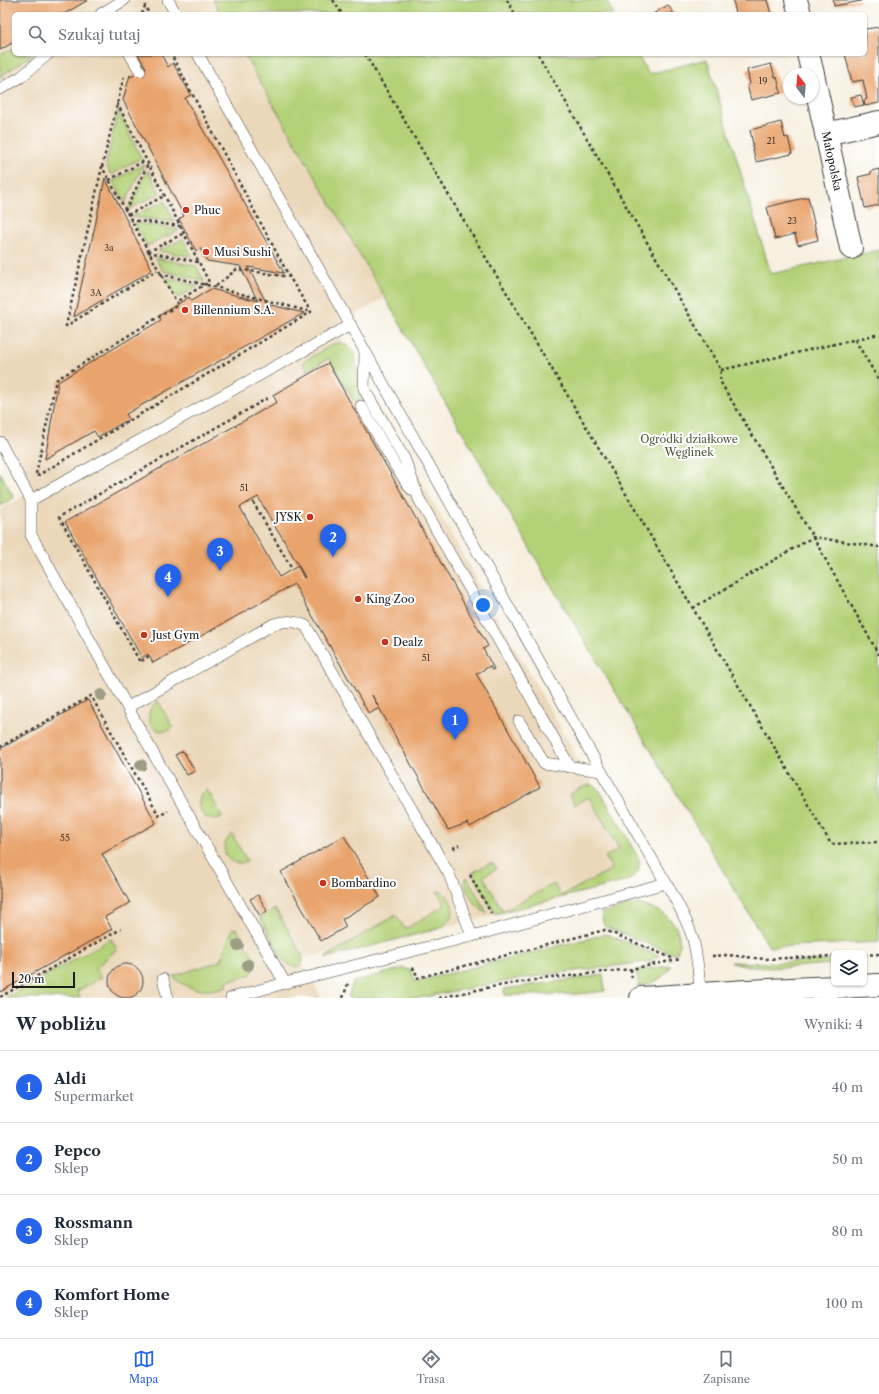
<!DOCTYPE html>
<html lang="pl">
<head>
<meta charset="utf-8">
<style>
	body { margin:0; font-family:"Libre Caslon Text",serif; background:#f6f6f7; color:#1f2937 }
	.controls { position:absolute; right:12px; bottom:12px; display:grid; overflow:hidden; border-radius:6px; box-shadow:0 1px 3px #0004 }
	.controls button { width:36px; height:36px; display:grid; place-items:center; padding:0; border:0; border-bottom:1px solid #e0e1e3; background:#fff; color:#1f2937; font:20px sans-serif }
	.compass { position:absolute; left:783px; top:68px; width:36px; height:36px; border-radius:50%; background:#fff; box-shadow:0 1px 3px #0004; rotate:344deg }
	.scale { position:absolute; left:12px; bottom:10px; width:63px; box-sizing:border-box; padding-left:4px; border:2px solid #1c1c1c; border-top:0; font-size:11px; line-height:14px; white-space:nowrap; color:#1c1c1c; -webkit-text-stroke:3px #fff; paint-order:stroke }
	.you { position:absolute; left:483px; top:605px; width:14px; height:14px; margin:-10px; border:3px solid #fff; border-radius:50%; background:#1a73e8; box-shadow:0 0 0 6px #1a73e833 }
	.badge { display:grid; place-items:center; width:26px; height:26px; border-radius:50%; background:#2563eb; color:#fff; font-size:13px; font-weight:700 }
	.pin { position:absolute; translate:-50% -33px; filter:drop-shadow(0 1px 2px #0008) }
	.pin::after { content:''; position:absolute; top:21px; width:14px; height:12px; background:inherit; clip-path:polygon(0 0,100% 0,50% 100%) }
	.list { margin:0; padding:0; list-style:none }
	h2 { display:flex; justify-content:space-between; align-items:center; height:52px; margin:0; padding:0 16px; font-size:17px }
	h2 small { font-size:13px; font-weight:400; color:#747a83 }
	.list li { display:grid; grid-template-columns:26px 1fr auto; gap:12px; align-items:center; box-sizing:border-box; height:72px; padding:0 16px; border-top:1px solid #e0e1e3 }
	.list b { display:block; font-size:15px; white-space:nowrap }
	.list p { margin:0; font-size:13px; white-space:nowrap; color:#747a83 }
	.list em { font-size:13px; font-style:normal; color:#747a83 }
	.icon { flex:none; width:22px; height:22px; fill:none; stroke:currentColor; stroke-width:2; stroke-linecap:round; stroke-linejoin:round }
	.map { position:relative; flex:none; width:879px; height:998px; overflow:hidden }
	.search { position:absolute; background:#fff; box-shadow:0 1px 3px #0004; left:12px; right:12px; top:12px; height:44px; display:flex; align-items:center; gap:10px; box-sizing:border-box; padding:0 14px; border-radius:6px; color:#747a83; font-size:15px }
	.sheet { height:340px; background:#fff }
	nav { display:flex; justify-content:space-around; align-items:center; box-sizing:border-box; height:56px; border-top:1px solid #e0e1e3; background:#fff; font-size:11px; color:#747a83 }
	nav a { display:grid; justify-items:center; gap:2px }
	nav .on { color:#2563eb }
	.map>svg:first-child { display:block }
	.built { fill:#ebd8ba }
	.green { fill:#b3d177; stroke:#68764a }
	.building { fill:#e9a46d; fill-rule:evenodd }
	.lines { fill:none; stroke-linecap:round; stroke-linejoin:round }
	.lane-casing { stroke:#3d3c39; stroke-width:12 }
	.street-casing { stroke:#3d3c39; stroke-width:24 }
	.primary-casing { stroke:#3d3c39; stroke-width:24 }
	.path { stroke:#3d3c39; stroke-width:2.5; stroke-dasharray:3 3; stroke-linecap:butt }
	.lane { stroke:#fff; stroke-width:11 }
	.street { stroke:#fff; stroke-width:22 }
	.primary { stroke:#fff; stroke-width:22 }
	.tree { fill:#9c9e86 }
	.poi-dot { fill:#c8321e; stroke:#fff; stroke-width:1.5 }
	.labels { text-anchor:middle; stroke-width:4; stroke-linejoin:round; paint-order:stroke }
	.number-label { font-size:9px; fill:#4f3e30 }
	.street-label { font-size:11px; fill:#1c1c1c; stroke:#fff }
	.poi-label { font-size:11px; fill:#1c1c1c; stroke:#fff; text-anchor:start }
	.park-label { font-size:11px; fill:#515b3c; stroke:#fff }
</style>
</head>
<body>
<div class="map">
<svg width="879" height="998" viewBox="0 0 879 998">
	<rect width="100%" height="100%" fill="#fff"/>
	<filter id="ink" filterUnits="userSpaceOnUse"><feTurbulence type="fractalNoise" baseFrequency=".025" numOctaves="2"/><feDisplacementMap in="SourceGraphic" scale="8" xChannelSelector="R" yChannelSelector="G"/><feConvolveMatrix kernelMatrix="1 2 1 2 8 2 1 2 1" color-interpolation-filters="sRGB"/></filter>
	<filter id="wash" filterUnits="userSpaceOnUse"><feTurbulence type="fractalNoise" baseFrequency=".012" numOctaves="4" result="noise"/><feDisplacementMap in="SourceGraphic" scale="16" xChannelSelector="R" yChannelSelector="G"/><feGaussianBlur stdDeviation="0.9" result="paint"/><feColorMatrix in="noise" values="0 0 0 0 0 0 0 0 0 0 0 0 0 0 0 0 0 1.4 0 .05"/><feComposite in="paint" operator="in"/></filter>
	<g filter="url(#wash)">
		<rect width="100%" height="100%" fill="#f7f0e0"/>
		<polygon class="built" points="0,0 213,0 221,14 14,14 14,54 244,54 385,298 334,327 639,867 563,898 441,928 300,959 321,998 0,998 0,509 31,492 0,442"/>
		<g class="green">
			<polygon points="213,0 606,0 614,14 221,14"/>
			<polygon points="14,48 14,54 33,54 0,77 0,55"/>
			<polygon points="244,54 637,54 649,74 707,59 771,274 879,250 879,942 769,947 551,585"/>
			<polygon points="118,110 141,158 111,175 106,165"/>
			<polygon points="144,164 125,203 113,181"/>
			<polygon points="148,170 160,193 129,209"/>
			<polygon points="164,201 175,222 132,217"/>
			<polygon points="135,223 179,230 147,246"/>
			<polygon points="183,239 192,256 158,251"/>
			<polygon points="155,258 196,266 204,281 163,271"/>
			<polygon points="166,278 198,286 178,298"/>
			<path d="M340,343C362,348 354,370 358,386C359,390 362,394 364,398L355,403L329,358L307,371L303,362L333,344Z"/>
			<polygon points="0,472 14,498 0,506"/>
			<path d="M158,701L173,728C152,740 139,713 158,701Z"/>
			<polygon points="591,785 596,787 600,791 639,859 639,871 631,879 623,882 495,914 472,873 488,864 493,864 497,869 483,876 503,911 554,884 561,896 612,869 605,857 619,849 589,797 575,805 569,795 580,788"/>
			<path d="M207,789L222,817C202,827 190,800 207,789Z"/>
			<path d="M232,834L247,861C227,870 216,847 232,834Z"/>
			<path d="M467,877L487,913C478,911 463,889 465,879Z"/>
			<path d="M437,891L443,892C457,906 456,916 441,928L329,957H325L396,915L405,929L445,905Z"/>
			<path d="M637,904C662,909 685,922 678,952L670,953L604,926L601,913L628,905Z"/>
			<polygon points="275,909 277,911 302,955 303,961 301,965 297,967 289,965 284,961 260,917"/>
			<path d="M233,928L237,929L255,960C259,977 239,978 227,981V986C206,993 194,992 175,979L174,976L220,961Z"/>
			<polygon points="606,934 660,956 646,962 559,973 517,979 419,998 348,998 353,982 404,968 412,971 415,982"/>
			<polygon points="111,939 117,949 95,969 102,977 77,991 80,998 6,998"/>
			<path d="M834,960V964C807,965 755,973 731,962L767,963Z"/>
			<path d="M671,966C662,980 654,983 639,986L636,970Z"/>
			<polygon points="603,975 605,991 578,994 505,995 504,989"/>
		</g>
		<g id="blocks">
			<g class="building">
				<polygon points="0,0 88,0 64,14 14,14 14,42 0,50"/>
				<polygon points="733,0 767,0 771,14 736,14"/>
				<polygon points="833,0 861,0 861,1 834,6"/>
				<polygon points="668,5 674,14 653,14"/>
				<polygon points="879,27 879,103 865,106 864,100 867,99 863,80 852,82 845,54 865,54 865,29"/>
				<polygon points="138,54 161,54 168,67 173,63 191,95 185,98 284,273 248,267 267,304 304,313 126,414 129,419 98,437 94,431 45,459 58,382 161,320 159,316 189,297 191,301 211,289 258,301 240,266 207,261 200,248 196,251 179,219 184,216 123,100 130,75 131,77 146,68"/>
				<polygon points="771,64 775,77 777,77 781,93 751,100 747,85 750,84 747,70"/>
				<polygon points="861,95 864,105 854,107 851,97"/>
				<polygon points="781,122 785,138 788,137 792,154 756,162 752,145 753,144 750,130"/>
				<polygon points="879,169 879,205 865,208 858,177 871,174 871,171"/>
				<polygon points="105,178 152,270 74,317 95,226"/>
				<polygon points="808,197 818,240 798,245 795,234 775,239 767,207"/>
				<path d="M328,363L488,646L483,649L494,669L492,670L490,666L476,674L477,675L540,787L470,827L468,823L448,830L372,695L379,708L369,714L294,584L153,663L148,654L142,658L65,522L277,402L273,395ZM258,497L278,532H279L305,577L304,578L298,566L279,577L240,507Z"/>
				<polygon points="88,700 156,823 102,854 130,903 105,917 112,929 0,992 0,749"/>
				<polygon points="183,751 195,771 187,775 175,755"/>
				<polygon points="344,836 380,897 342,919 346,927 321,941 281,872"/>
				<polygon points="258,895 267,911 260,916 250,899"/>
				<circle cx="126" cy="981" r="17"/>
			</g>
		</g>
	</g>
	<g filter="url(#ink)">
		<use href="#blocks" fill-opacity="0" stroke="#3d3c39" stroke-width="1"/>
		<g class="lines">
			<g class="lane-casing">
				<g id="lane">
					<polyline points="168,0 176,14"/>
					<polyline points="101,14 124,0"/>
					<polyline points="130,54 140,71"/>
					<polyline points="198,54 601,771 666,883 472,936 285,983 231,998"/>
					<polyline points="0,89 21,77 48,54"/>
					<polyline points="365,351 364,389 405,460 419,499 570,767"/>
					<polyline points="361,406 396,467 411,489"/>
					<polyline points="0,442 31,500 31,535 35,542 153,753 285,983"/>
					<polyline points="31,500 351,325"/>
					<path d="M128,707L274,624C286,621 295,620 306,626L449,874L472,936"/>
					<polyline points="519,721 544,763 601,771"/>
					<path d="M666,883C676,900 686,918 692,936C698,956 699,978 701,998"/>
					<polyline points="163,979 168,998"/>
				</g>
			</g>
			<g class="street-casing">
				<g id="street">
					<polyline points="796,0 800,14"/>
					<polyline points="808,54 813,74"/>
					<path id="s1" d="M813,74L851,248"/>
					<polyline points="826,134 879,122"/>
				</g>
			</g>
			<g class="primary-casing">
				<polyline id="primary" points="641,998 747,991 879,985"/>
			</g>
			<g class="path">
				<polyline points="333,0 342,14"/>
				<polyline points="507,0 515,14"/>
				<polyline points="142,14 145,6 149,14"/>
				<polyline points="365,54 616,477 831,844 879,842"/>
				<polyline points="538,54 721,370 720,381 813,537 879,655"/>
				<polyline points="117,103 209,282 176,302"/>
				<polyline points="102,167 124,76"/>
				<polyline points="109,180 146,160"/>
				<polyline points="125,211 148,164"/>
				<polyline points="128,215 164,196"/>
				<polyline points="130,220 180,226"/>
				<polyline points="148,252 198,262"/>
				<polyline points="148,252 184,233"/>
				<polyline points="160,274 215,287 311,312"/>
				<polyline points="216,286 237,269 290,277"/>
				<polyline points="855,340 879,380"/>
				<polyline points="721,370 879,334"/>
				<polyline points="36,474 56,380 178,305 102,167 66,326 157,270"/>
				<polyline points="37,476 311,312 290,278 171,54"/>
				<polyline points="253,502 292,569"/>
				<polyline points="693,608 813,537 879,547"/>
				<polyline points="149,656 140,662 59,517 268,398"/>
				<polyline points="0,747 91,696 159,816 168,811"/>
				<polyline points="453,847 454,848 459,845"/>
				<polyline points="470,875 491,913"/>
				<polyline points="864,955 879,954"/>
				<polyline points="712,956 728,955 764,959 834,956"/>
				<polyline points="412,968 415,969 417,978 605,930 674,959"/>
				<polyline points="631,969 632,980"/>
				<polyline points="0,997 121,929"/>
				<polyline points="343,998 348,983"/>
				<polyline points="439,998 491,987 542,979 631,969 681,959"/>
			</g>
			<use href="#lane" class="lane"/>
			<use href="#street" class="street"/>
			<use href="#primary" class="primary"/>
		</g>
		<g class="tree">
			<circle cx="101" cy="695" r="6"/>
			<circle cx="141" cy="765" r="6"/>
			<circle cx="238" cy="945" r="6"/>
			<circle cx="248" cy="965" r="6"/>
		</g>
	</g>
	<g class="poi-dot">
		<circle cx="186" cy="210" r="4"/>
		<circle cx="206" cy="252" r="4"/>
		<circle cx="185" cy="310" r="4"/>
		<circle cx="310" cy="517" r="4"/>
		<circle cx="358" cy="599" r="4"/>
		<circle cx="144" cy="635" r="4"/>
		<circle cx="385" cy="642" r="4"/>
		<circle cx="323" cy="883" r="4"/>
	</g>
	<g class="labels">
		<g class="number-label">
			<text x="763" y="84">19</text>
			<text x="771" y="144">21</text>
			<text x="792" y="224">23</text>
			<text x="109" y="251">3a</text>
			<text x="96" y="296">3A</text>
			<text x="244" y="491">51</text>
			<text x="426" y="661">51</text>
			<text x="65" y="841">55</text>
		</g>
		<g class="street-label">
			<text dy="4" stroke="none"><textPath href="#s1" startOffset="89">Małopolska</textPath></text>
		</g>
		<g class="poi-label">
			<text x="194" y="214">Phuc</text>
			<text x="214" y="256">Musi Sushi</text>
			<text x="193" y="314">Billennium S.A.</text>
			<text x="302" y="521" text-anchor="end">JYSK</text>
			<text x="366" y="603">King Zoo</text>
			<text x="152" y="639">Just Gym</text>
			<text x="393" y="646">Dealz</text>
			<text x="331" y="887">Bombardino</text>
		</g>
		<g class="park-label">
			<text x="689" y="443">Ogródki działkowe<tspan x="689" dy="13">Węglinek</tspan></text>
		</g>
	</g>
</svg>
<div class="controls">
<button><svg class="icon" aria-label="layers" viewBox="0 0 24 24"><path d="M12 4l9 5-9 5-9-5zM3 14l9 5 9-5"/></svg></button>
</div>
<svg class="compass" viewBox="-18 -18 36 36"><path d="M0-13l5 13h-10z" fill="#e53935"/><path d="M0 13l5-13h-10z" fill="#747a83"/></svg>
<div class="scale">20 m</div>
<div class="you"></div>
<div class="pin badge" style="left:455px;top:740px">1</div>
<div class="pin badge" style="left:333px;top:557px">2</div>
<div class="pin badge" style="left:220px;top:571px">3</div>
<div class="pin badge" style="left:168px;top:597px">4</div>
<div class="search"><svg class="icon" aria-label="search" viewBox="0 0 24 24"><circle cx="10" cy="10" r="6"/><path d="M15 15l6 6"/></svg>Szukaj tutaj</div>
</div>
<section class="sheet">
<h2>W pobliżu<small>Wyniki: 4</small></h2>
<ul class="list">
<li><span class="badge">1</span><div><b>Aldi</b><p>Supermarket</p></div><em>40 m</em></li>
<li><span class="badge">2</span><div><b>Pepco</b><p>Sklep</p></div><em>50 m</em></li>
<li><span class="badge">3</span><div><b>Rossmann</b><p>Sklep</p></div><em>80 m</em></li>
<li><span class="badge">4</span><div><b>Komfort Home</b><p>Sklep</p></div><em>100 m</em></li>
</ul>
</section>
<nav>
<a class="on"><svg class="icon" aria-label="map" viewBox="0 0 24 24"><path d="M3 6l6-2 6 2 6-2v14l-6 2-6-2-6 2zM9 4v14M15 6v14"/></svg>Mapa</a>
<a><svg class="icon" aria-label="directions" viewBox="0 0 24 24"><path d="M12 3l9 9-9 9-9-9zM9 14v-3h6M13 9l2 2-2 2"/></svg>Trasa</a>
<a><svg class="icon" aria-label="saved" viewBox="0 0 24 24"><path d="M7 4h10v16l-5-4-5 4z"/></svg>Zapisane</a>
</nav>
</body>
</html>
